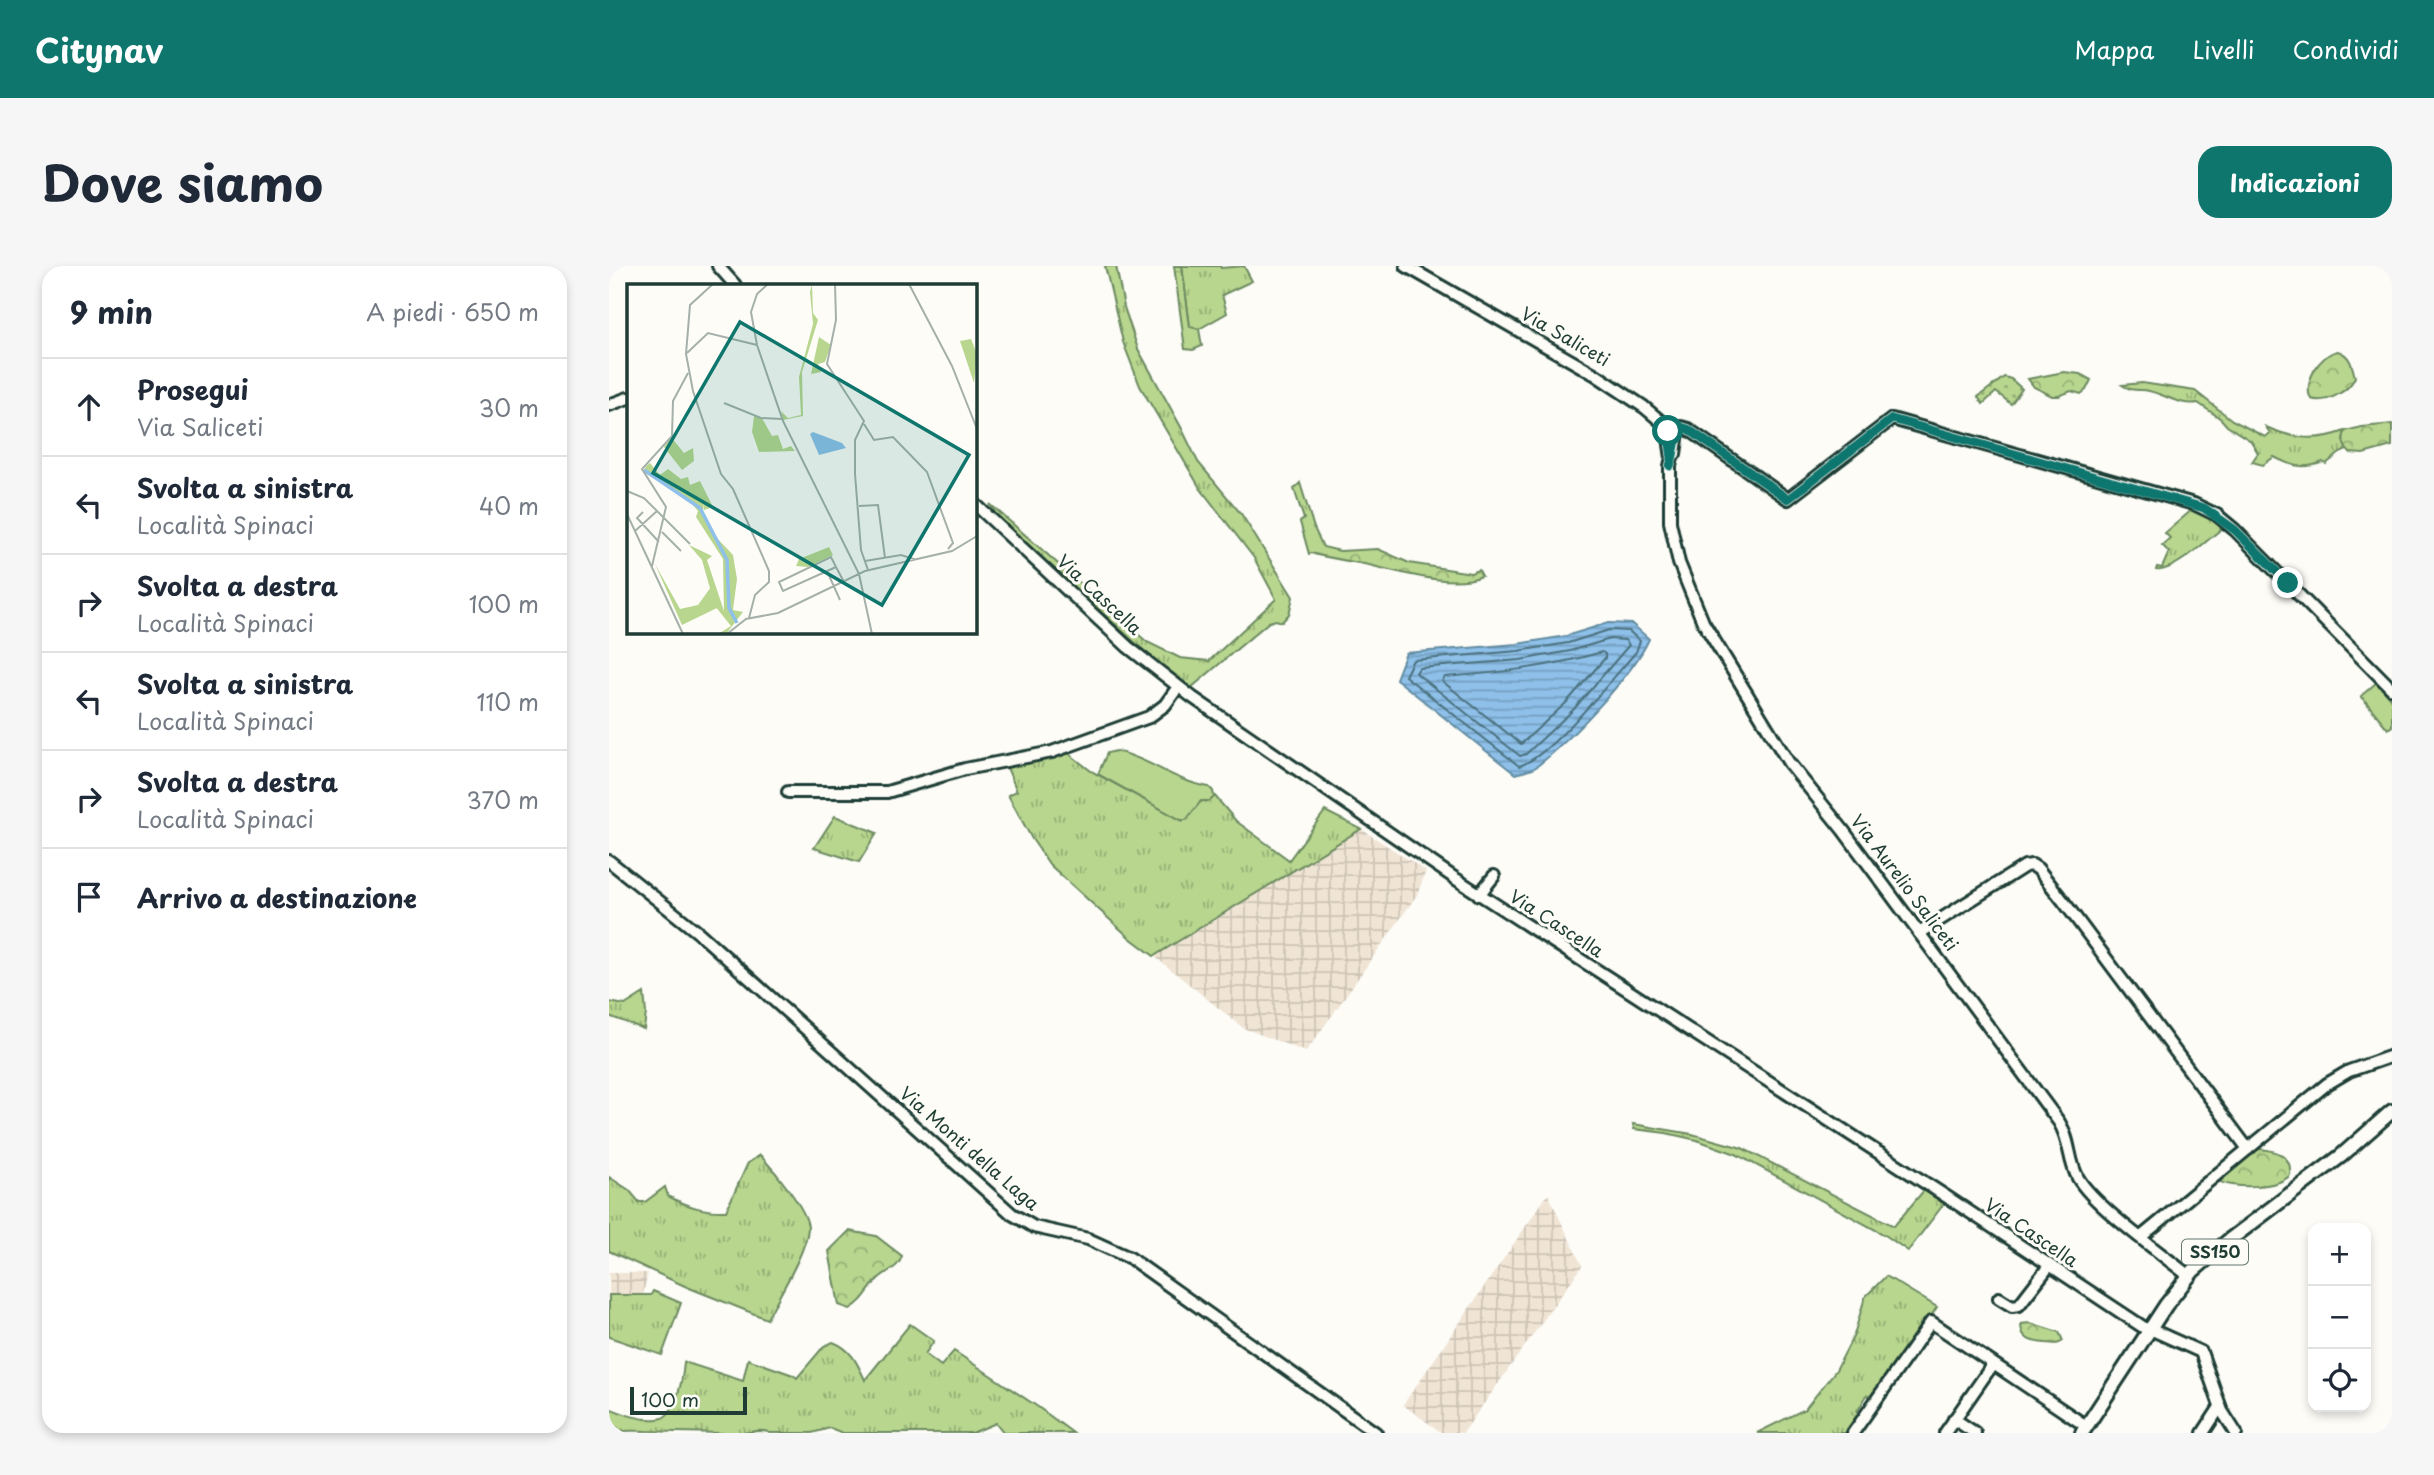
<!DOCTYPE html>
<html lang="it">
<head>
<meta charset="utf-8">
<style>
	body { margin:0; font-family:"Playpen Sans",sans-serif; background:#f6f6f7; color:#1f2937 }
	.controls { position:absolute; right:21px; bottom:21px; display:grid; overflow:hidden; border-radius:14px; box-shadow:0 4px 10px #0003 }
	.controls button { width:63px; height:63px; display:grid; place-items:center; padding:0; border:0; border-bottom:2px solid #e0e1e3; background:#fff; color:#1f2937; font:35px sans-serif }
	.scale { position:absolute; left:21px; bottom:18px; width:117px; box-sizing:border-box; padding-left:7px; border:4px solid #1f3d34; border-top:0; font-size:19px; line-height:24px; white-space:nowrap; color:#1f3d34; -webkit-text-stroke:5px #fdfcf7; paint-order:stroke }
	.stop { position:absolute; width:21px; height:21px; margin:-16px; border:5px solid #0f766e; border-radius:50%; background:#fff }
	.stop.end { background:#0f766e; border-color:#fff; box-shadow:0 2px 7px #0008 }
	.list { margin:0; padding:0; list-style:none }
	h2 { display:flex; justify-content:space-between; align-items:center; height:91px; margin:0; padding:0 28px; font-size:30px }
	h2 small { font-size:23px; font-weight:400; color:#747a83 }
	.list li { display:grid; grid-template-columns:46px 1fr auto; gap:21px; align-items:center; box-sizing:border-box; height:98px; padding:0 28px; border-top:2px solid #e0e1e3 }
	.list b { display:block; font-size:26px; white-space:nowrap }
	.list p { margin:0; font-size:23px; white-space:nowrap; color:#747a83 }
	.list em { font-size:23px; font-style:normal; color:#747a83 }
	.icon { flex:none; width:38px; height:38px; fill:none; stroke:currentColor; stroke-width:2; stroke-linecap:round; stroke-linejoin:round }
	.map { position:relative; flex:none; width:1783px; height:1167px; overflow:hidden; border-radius:21px }
	header { display:flex; align-items:center; gap:42px; box-sizing:border-box; height:98px; padding:0 35px; background:#0f766e; color:#fff }
	header strong { font-size:33px }
	nav { display:flex; gap:38px; margin-inline-start:auto; font-size:24px }
	.intro { display:flex; align-items:center; justify-content:space-between; box-sizing:border-box; height:168px; padding:0 42px }
	h1 { margin:0; font-size:49px }
	.button { padding:18px 32px; border-radius:21px; background:#0f766e; color:#fff; font-size:24px; font-weight:700 }
	main { display:flex; gap:42px; padding:0 42px }
	aside { flex:1; background:#fff; border-radius:21px; box-shadow:0 4px 10px #0003 }
	.map>svg:first-child { display:block }
	.industrial { fill:url(#industrial-grid) }
	.grass { fill:url(#grass-tufts); stroke:#6c8a61; stroke-width:2 }
	.forest { fill:url(#forest-crowns); stroke:#6c8a61; stroke-width:2 }
	.park { fill:url(#park-dots); stroke:#6c8a61; stroke-width:2 }
	.pitch { fill:#b8d68e; stroke:#6c8a61; stroke-width:2 }
	.water { fill:url(#water-rules); stroke:#628ca1; stroke-width:2 }
	.lines { fill:none; stroke-linecap:round; stroke-linejoin:round }
	.shore { stroke:#4b717d; stroke-width:2 }
	.minor-casing { stroke:#1f3d34; stroke-width:16 }
	.major-casing { stroke:#1f3d34; stroke-width:18 }
	.minor { stroke:#fdfcf7; stroke-width:10 }
	.major { stroke:#fdfcf7; stroke-width:12 }
	.route { stroke:#0f766e; stroke-width:9 }
	.labels { text-anchor:middle; stroke-width:6; stroke-linejoin:round; paint-order:stroke }
	.shield { fill:#fdfcf7; stroke:#62766e; stroke-width:2 }
	.shield-label { font-size:16px; font-weight:bold; fill:#1f3d34 }
	.street-label { font-size:18px; fill:#1f3d34; stroke:#fdfcf7 }
	.inset-river { fill:none; stroke:#8ec0ea; stroke-width:3.5 }
	.inset-road { fill:none; stroke:#a4b0a9; stroke-width:2 }
	.view { fill:#0f766e; fill-opacity:0.15; stroke:#0f766e; stroke-width:3.5 }
	.inset-edge { fill:none; stroke:#1f3d34; stroke-width:3.5 }
</style>
</head>
<body>
<header>
<strong>Citynav</strong>
<nav><a>Mappa</a><a>Livelli</a><a>Condividi</a></nav>
</header>
<div class="intro"><h1>Dove siamo</h1><a class="button">Indicazioni</a></div>
<main>
<aside>
<h2>9 min<small>A piedi · 650 m</small></h2>
<ul class="list">
<li><svg class="icon" aria-label="ahead" viewBox="0 0 24 24"><path d="M12 20V5M6 11l6-6 6 6"/></svg><div><b>Prosegui</b><p>Via Saliceti</p></div><em>30 m</em></li>
<li><svg class="icon" aria-label="left" viewBox="0 0 24 24"><path d="M17 20v-9H6M10 6l-5 5 5 5"/></svg><div><b>Svolta a sinistra</b><p>Località Spinaci</p></div><em>40 m</em></li>
<li><svg class="icon" aria-label="right" viewBox="0 0 24 24"><path d="M7 20v-9h11M14 6l5 5-5 5"/></svg><div><b>Svolta a destra</b><p>Località Spinaci</p></div><em>100 m</em></li>
<li><svg class="icon" aria-label="left" viewBox="0 0 24 24"><path d="M17 20v-9H6M10 6l-5 5 5 5"/></svg><div><b>Svolta a sinistra</b><p>Località Spinaci</p></div><em>110 m</em></li>
<li><svg class="icon" aria-label="right" viewBox="0 0 24 24"><path d="M7 20v-9h11M14 6l5 5-5 5"/></svg><div><b>Svolta a destra</b><p>Località Spinaci</p></div><em>370 m</em></li>
<li><svg class="icon" aria-label="arrive" viewBox="0 0 24 24"><path d="M6 21V4h12l-3 4 3 4H6"/></svg><div><b>Arrivo a destinazione</b></div></li>
</ul>
</aside>
<div class="map">
<svg width="1783" height="1167" viewBox="0 0 1783 1167">
	<defs>
		<pattern id="industrial-grid" width="8" height="8" patternUnits="userSpaceOnUse" patternTransform="scale(1.75)"><rect width="8" height="8" fill="#f0e4d4"/><path d="M0 4h8M4 0v8" fill="none" stroke="#cdc4b7"/></pattern>
		<pattern id="grass-tufts" width="24" height="20" patternUnits="userSpaceOnUse" patternTransform="scale(1.75)"><rect width="24" height="20" fill="#b8d68e"/><path d="M3 7l-1-3M5 7V3M7 7l1-3M15 17l-1-3M17 17v-4M19 17l1-3" fill="none" stroke="#95af75"/></pattern>
		<pattern id="forest-crowns" width="20" height="18" patternUnits="userSpaceOnUse" patternTransform="scale(1.75)"><rect width="20" height="18" fill="#b8d68e"/><path d="M2 6a3 3 0 1 1 6 0M12 15a3 3 0 1 1 6 0" fill="none" stroke="#95af75"/></pattern>
		<pattern id="park-dots" width="8" height="8" patternUnits="userSpaceOnUse" patternTransform="scale(1.75)"><rect width="8" height="8" fill="#b8d68e"/><path d="M2 2h.1M6 6h.1" fill="none" stroke="#95af75" stroke-width="1.8" stroke-linecap="round"/></pattern>
		<pattern id="water-rules" width="6" height="5" patternUnits="userSpaceOnUse" patternTransform="scale(1.75)"><rect width="6" height="5" fill="#8ec0ea"/><path d="M0 2.5h6" fill="none" stroke="#739dbe"/></pattern>
	</defs>
	<rect width="100%" height="100%" fill="#fdfcf7"/>
	<filter id="ink" filterUnits="userSpaceOnUse"><feTurbulence type="fractalNoise" baseFrequency=".0143" numOctaves="2"/><feDisplacementMap in="SourceGraphic" scale="14" xChannelSelector="R" yChannelSelector="G"/><feConvolveMatrix kernelMatrix="1 2 1 2 8 2 1 2 1" color-interpolation-filters="sRGB"/></filter>
	<g filter="url(#ink)">
		<g class="industrial">
			<polygon points="752,563 817,605 808,629 697,786 634,762 545,690"/>
			<polygon points="939,928 973,1000 854,1167 833,1167 794,1139"/>
			<polygon points="0,1007 39,1007 34,1028 0,1029"/>
		</g>
		<g class="grass">
			<polygon points="496,0 507,0 515,41 529,83 572,161 589,196 633,249 684,331 680,348 673,356 667,354 660,356 582,422 554,402 388,251 381,238 538,376 571,392 600,395 667,333 645,292 591,222 531,120 514,76"/>
			<polygon points="573,0 611,0 612,2 635,0 643,15 613,29 618,47 590,63 581,61"/>
			<path d="M1533,117L1586,125L1623,154L1656,171L1661,167L1657,161C1685,173 1707,176 1736,165L1734,174L1738,184L1731,187L1717,198L1714,196C1694,204 1683,200 1665,191L1654,199L1643,196L1649,187L1642,175L1618,160L1612,153L1589,137C1571,140 1557,129 1540,125C1530,123 1523,126 1513,119Z"/>
			<path d="M1585,242L1598,246L1616,260C1601,272 1564,307 1547,304L1548,301L1553,302L1560,286L1553,279L1561,272L1556,267Z"/>
			<polygon points="454,483 482,505 574,555 592,535 605,529 627,555 680,594 716,545 752,563 545,690 521,672 441,599 423,573 399,529 408,525 396,497"/>
			<polygon points="226,550 268,567 250,596 205,582"/>
			<polygon points="35,727 37,747 35,763 0,750 0,736 16,739"/>
			<polygon points="1024,858 1083,868 1133,882 1285,960 1316,923 1337,935 1299,985 1276,969 1127,888 1088,874 1057,867 1025,863"/>
			<path d="M151,889C164,903 199,944 199,962C198,985 169,1031 158,1053L78,1021L0,985V911L20,924L30,936H36L56,921L59,930C78,940 95,946 117,945L139,897Z"/>
			<polygon points="1277,1010 1328,1041 1265,1133 1258,1129 1248,1146 1253,1149 1241,1167 1148,1167 1196,1143 1227,1104 1245,1069 1256,1031"/>
			<polygon points="44,1025 72,1037 53,1089 0,1071 0,1029 42,1029"/>
			<path d="M301,1058L325,1075L316,1088L332,1100L345,1085L429,1141L464,1167H395L387,1157L363,1167H234L221,1162L203,1167H161C153,1162 140,1167 130,1167C99,1167 68,1166 38,1165C25,1164 13,1166 0,1164V1142C15,1148 32,1155 49,1153C67,1152 74,1111 75,1096L134,1115L139,1093L184,1109L188,1112L215,1080L224,1076C242,1083 248,1096 256,1114Z"/>
		</g>
		<g class="forest">
			<polygon points="565,0 573,0 581,61 590,63 593,80 584,84 576,83"/>
			<path d="M1729,85C1741,89 1743,99 1746,111C1740,125 1718,138 1702,133C1693,117 1711,88 1729,85Z"/>
			<polygon points="1455,106 1471,108 1482,114 1477,124 1472,128 1462,125 1450,130 1443,130 1425,121 1419,113"/>
			<path d="M1783,158V180L1754,188L1741,187C1734,180 1733,175 1736,165L1753,161Z"/>
			<path d="M691,217L705,262L714,281L731,285L769,283L800,297L862,307L870,304L873,310C842,323 788,305 755,298C737,294 720,293 702,287L700,288L691,256L695,253L685,223Z"/>
			<path d="M1645,883C1662,883 1684,887 1681,909C1669,923 1622,923 1607,914Z"/>
			<path d="M240,965L267,970L293,990C289,1004 277,1004 268,1014C258,1025 255,1035 241,1043L230,1039L220,985Z"/>
			<path d="M1421,1057L1450,1066L1454,1075C1447,1080 1445,1077 1437,1077C1423,1076 1412,1074 1412,1058Z"/>
		</g>
		<polygon class="park" points="1395,111 1402,113 1413,123 1402,138 1387,126 1374,138 1369,131"/>
		<g class="pitch">
			<polygon points="1768,416 1783,435 1783,460 1779,463 1752,430"/>
			<path d="M507,485C540,492 564,515 600,521L604,525L605,531L601,535H592L577,554H572L489,508L498,487Z"/>
		</g>
		<path class="water" d="M999,357L1023,358L1040,373C1024,409 959,476 927,501C921,505 913,506 906,508L787,413L797,387L908,378L957,370Z"/>
		<g class="lines">
			<g class="shore">
				<path d="M1000,364L1020,365L1031,375L1027,386C1003,413 941,491 910,500L796,410L804,394L909,385L959,377Z"/>
				<polygon points="1001,373 1016,374 1020,379 964,444 917,488 911,490 807,407 810,402 911,394 961,385"/>
				<path d="M993,386L996,388V392L957,437L912,478L833,415L836,411C890,407 941,401 993,386Z"/>
			</g>
			<g class="minor-casing">
				<g id="minor">
					<polyline points="109,0 126,19"/>
					<path d="M797,0L987,109L1035,141L1054,157L1059,165L1063,192L1061,200V256L1070,297L1094,356L1180,497L1234,564L1450,856C1462,875 1459,895 1469,912C1485,940 1553,988 1580,1010"/>
					<polyline points="0,139 19,132"/>
					<polyline points="1066,188 1069,166 1072,161 1079,163 1179,233 1283,153 1585,238 1608,249 1626,264 1783,423"/>
					<polyline points="366,238 519,381 583,431 847,613 1338,931 1540,1065"/>
					<polyline points="179,526 278,526 356,503 443,486 540,451 556,439 569,421"/>
					<polyline points="0,595 91,668 403,948 425,961 479,973 521,992 767,1167"/>
					<polyline points="870,629 885,610"/>
					<polyline points="1310,667 1416,600 1423,599 1429,603 1455,636 1639,883"/>
					<polyline points="1532,971 1718,818 1740,805 1783,790"/>
					<polyline points="1390,1032 1403,1040 1410,1039 1440,1000"/>
					<polyline points="1541,1063 1592,1086 1613,1145 1627,1167"/>
					<polyline points="1345,1153 1366,1167"/>
					<polyline points="1244,1167 1322,1056 1477,1160"/>
					<polyline points="1336,1167 1384,1098"/>
					<polyline points="1594,1167 1611,1141"/>
				</g>
			</g>
			<g class="major-casing">
				<polyline id="major" points="1473,1167 1557,1039 1584,1005 1619,975 1732,890 1783,845"/>
			</g>
			<use href="#minor" class="minor"/>
			<use href="#major" class="major"/>
		</g>
	</g>
	<g class="lines" filter="url(#ink)">
		<path class="route" d="M1059,165L1063,192L1061,200C1066,188 1065,172 1072,161L1079,163L1179,233L1283,153L1595,242L1626,264L1679,317"/>
	</g>
	<g class="labels">
		<rect class="shield" x="1573" y="973.5" width="66" height="25" rx="5"/>
		<g class="shield-label">
			<text x="1606" y="992">SS150</text>
		</g>
		<g class="street-label">
			<text transform="translate(956 71) rotate(30)" y="6">Via Saliceti</text>
			<text transform="translate(490 329) rotate(43)" y="6">Via Cascella</text>
			<text transform="translate(1295 617) rotate(53)" y="6">Via Aurelio Saliceti</text>
			<text transform="translate(947 658) rotate(33)" y="6">Via Cascella</text>
			<text transform="translate(360 883) rotate(41)" y="6">Via Monti della Laga</text>
			<text transform="translate(1422 967) rotate(34)" y="6">Via Cascella</text>
		</g>
	</g>
	<g transform="translate(18 18)">
		<rect width="350" height="350" fill="#fdfcf7"/>
		<path d="M185,0L186,29L191,36L175,88L176,132L156,136L154,127L161,134L174,131L172,93L186,40L183,8ZM192,53L204,61L198,78L191,80L194,88L184,90ZM344,55L350,70L347,99L333,57ZM127,132L135,134L145,152L151,151L156,165L164,162L168,167L132,168L125,148ZM44,153L57,169L66,164L67,177L55,186L37,163ZM23,179L33,191L41,185L54,195L61,193L63,201L73,197L86,223L77,226L76,216L28,190L19,182ZM202,263L206,271L181,283L169,282L172,275ZM28,280L53,325L71,321L84,303L90,324L55,341Z" fill="#b8d68e"/>
		<path d="M19,182L77,216L76,229L88,252L106,271L110,295L106,326L116,328L99,350H91L104,342L88,322L75,276L62,261L85,272L80,276L97,327L96,275L69,233L71,227L59,213L16,188Z" fill="#b8d68e"/>
		<path d="M186,148L215,159L219,164L192,171L183,150Z" fill="#8ec0ea"/>
		<path class="inset-river" d="M17,186L73,224L100,276L102,324L110,339"/>
		<path class="inset-road" d="M86,0L63,21L59,70L66,107L94,190L106,205L142,287V298L128,311L122,334M141,0L130,10L124,28L130,61L156,137L232,290M208,0L209,36L200,80L237,137L228,156V190L234,266L241,286M282,0L325,82L350,145M60,69L81,49L130,61M97,119L134,134L155,135M237,140L247,156L266,153L300,188L326,259L321,265M0,207L17,214L63,260M232,222L251,221L258,274M16,228L10,234L32,258M0,230L56,350M8,247L30,227M35,248L54,267M238,277L274,271L290,276M25,282L39,223L15,185L45,152L46,117L61,89M209,283L156,307L152,298L204,273L209,283L217,298M200,287L213,316M232,290L245,350M100,350L119,335L151,329L238,287L325,267L350,252"/>
		<path class="view" d="M113,38L342,171L255,321L26,189Z"/>
		<rect width="350" height="350" class="inset-edge"/>
	</g>
</svg>
<div class="controls">
<button>+</button>
<button>−</button>
<button><svg class="icon" aria-label="locate" viewBox="0 0 24 24"><circle cx="12" cy="12" r="6"/><path d="M12 2v4M12 18v4M2 12h4M18 12h4"/></svg></button>
</div>
<div class="scale">100 m</div>
<div class="stop" style="left:1059px;top:165px"></div>
<div class="stop end" style="left:1679px;top:317px"></div>
</div>
</main>
</body>
</html>
